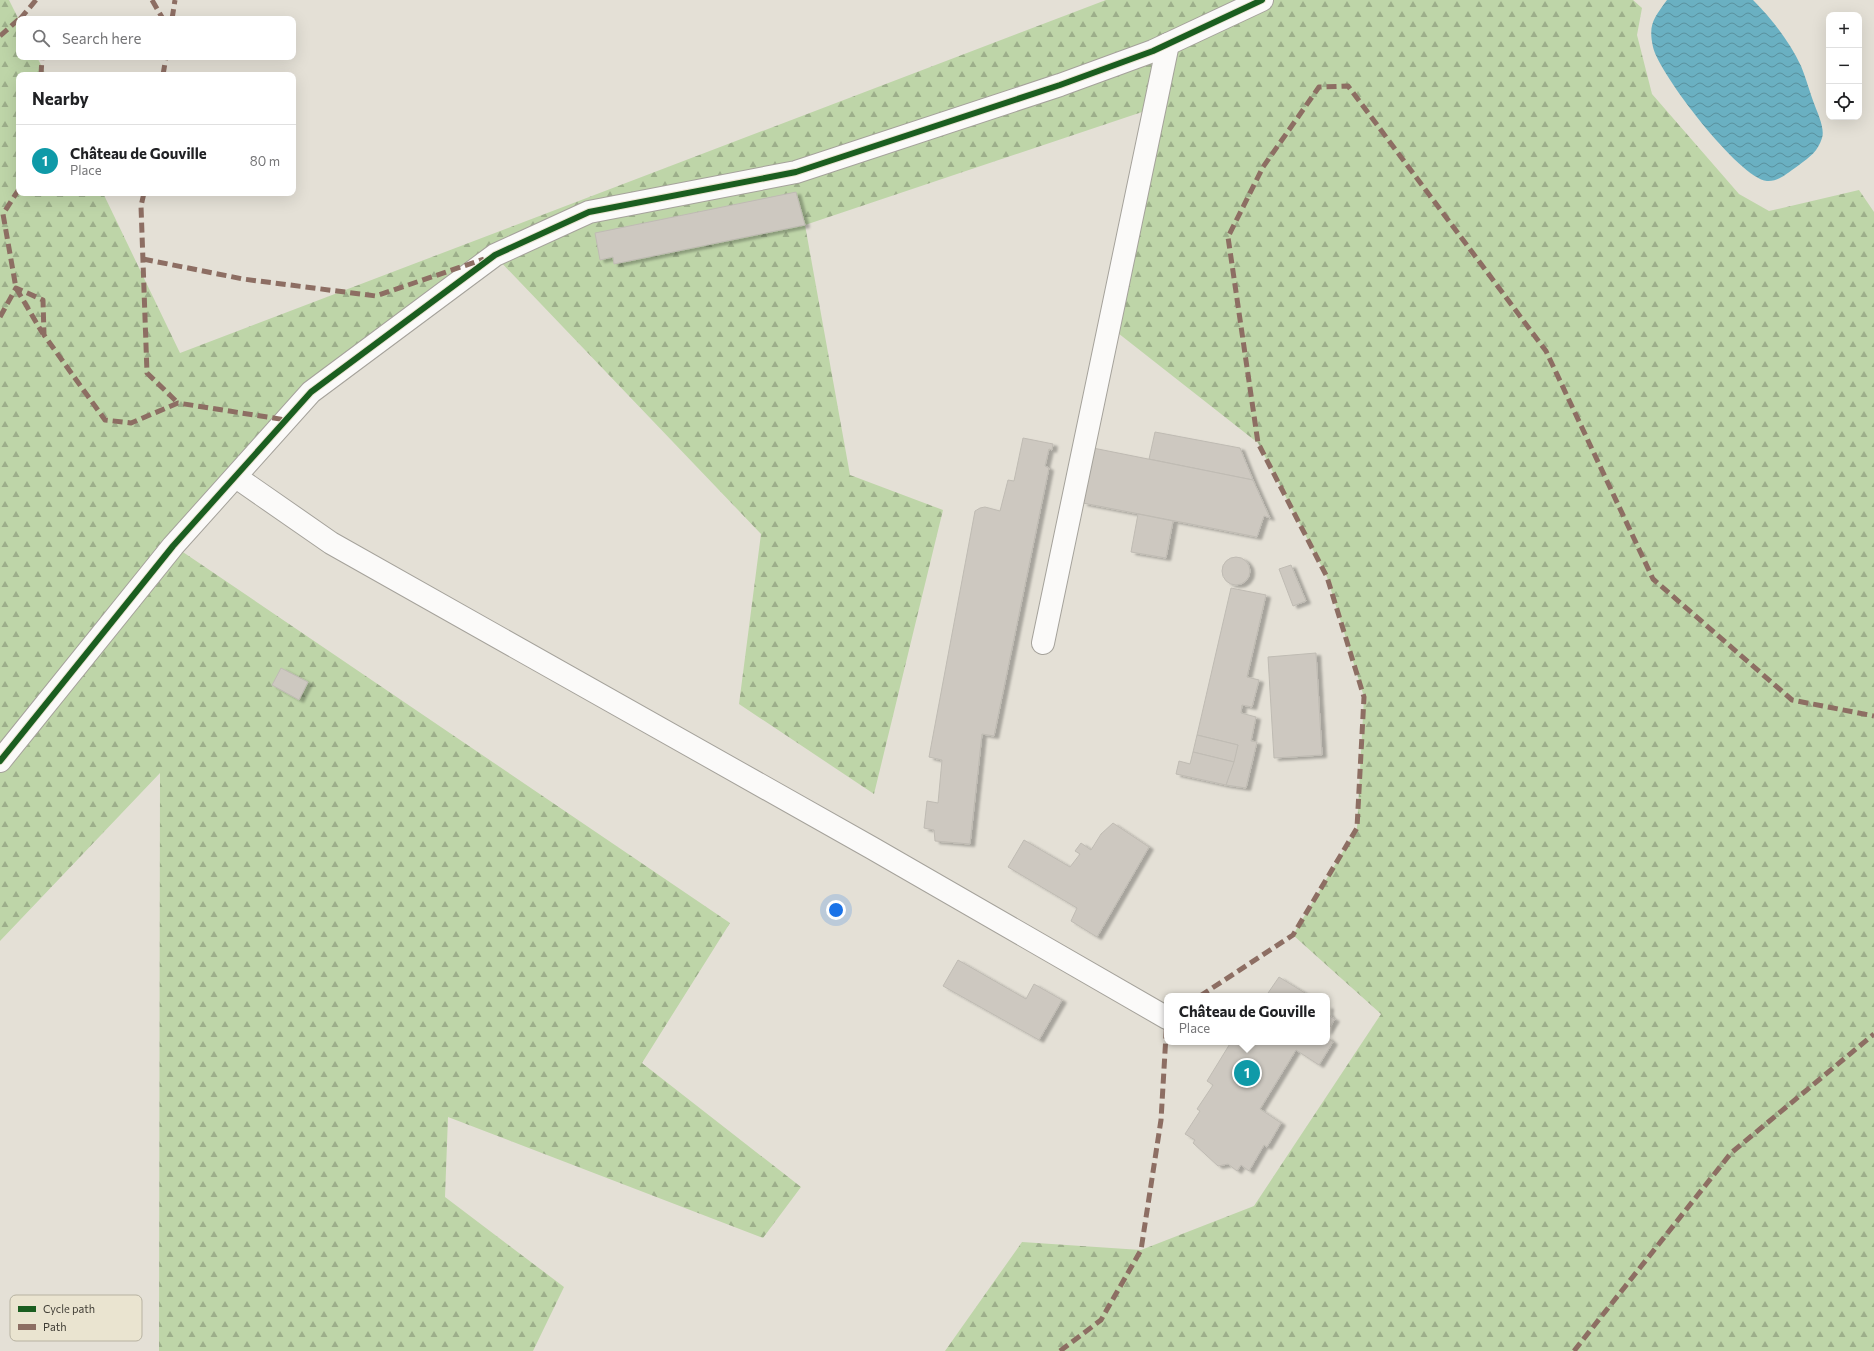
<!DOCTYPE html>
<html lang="en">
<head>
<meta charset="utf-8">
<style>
	body { margin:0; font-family:Commissioner,sans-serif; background:#f6f6f6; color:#202124 }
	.controls { position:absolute; right:12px; top:12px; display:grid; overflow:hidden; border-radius:8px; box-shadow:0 4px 16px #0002 }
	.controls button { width:36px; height:36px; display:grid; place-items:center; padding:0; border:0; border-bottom:1px solid #e0e0e0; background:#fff; color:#202124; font:20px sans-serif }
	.you { position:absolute; left:836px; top:910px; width:14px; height:14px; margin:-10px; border:3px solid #fff; border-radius:50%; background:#1a73e8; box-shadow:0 0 0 6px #1a73e833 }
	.badge { display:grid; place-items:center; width:26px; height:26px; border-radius:50%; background:#b45309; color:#fff; font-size:13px; font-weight:700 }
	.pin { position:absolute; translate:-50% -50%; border:2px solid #fff; box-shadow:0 1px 4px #0006 }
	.popup { position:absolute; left:1164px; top:993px; width:166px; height:52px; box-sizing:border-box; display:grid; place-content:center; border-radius:8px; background:#fff; filter:drop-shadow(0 1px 3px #0005); font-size:13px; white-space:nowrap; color:#757577 }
	.popup b { font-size:15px; color:#202124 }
	.popup::after { content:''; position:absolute; left:50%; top:100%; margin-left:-8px; border:8px solid transparent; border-top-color:#fff }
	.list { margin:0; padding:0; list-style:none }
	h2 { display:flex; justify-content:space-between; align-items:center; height:52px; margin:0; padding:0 16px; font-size:17px }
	h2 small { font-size:13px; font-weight:400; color:#757577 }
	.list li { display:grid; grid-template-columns:26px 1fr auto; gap:12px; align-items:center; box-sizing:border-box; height:72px; padding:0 16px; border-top:1px solid #e0e0e0 }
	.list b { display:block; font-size:15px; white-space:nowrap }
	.list p { margin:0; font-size:13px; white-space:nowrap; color:#757577 }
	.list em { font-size:13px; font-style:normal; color:#757577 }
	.icon { flex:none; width:22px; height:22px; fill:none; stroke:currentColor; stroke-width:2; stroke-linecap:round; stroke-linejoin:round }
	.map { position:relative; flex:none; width:1874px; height:1351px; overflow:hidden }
	.search { position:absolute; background:#fff; box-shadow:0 4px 16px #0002; left:16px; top:16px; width:280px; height:44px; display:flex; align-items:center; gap:10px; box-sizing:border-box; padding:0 14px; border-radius:8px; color:#757577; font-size:15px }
	.panel { position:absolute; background:#fff; box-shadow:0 4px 16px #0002; left:16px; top:72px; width:280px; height:124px; border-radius:8px }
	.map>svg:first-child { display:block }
	.forest { fill:url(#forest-firs) }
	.water { fill:url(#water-waves) }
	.building { fill:#cdc8c0; stroke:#bfbbb3; filter:url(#shadow) }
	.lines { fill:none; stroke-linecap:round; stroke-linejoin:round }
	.minor-casing { stroke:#a5a29b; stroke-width:24 }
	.minor { stroke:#fbfaf9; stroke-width:22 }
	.quiet { stroke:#8d6e63; stroke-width:5; stroke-dasharray:10 5; stroke-linecap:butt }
	.cycleway-casing { stroke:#eae4d0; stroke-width:8 }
	.cycleway { stroke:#1b5e20; stroke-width:6 }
	.key { fill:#eae4d0; stroke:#b7b2a1; stroke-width:1 }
	.key-label { font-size:11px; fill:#3f3c34 }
</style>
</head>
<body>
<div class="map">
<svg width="1874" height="1351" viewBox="0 0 1874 1351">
	<defs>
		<pattern id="forest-firs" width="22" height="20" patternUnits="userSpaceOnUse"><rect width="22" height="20" fill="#bed5a8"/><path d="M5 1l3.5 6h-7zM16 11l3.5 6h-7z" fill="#9cae8a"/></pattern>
		<pattern id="water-waves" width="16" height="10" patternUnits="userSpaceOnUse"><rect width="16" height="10" fill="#6ab0c2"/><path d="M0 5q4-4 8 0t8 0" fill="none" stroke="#59909e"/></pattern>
		<filter id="shadow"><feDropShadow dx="4.5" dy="2.5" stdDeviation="1" flood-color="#0004"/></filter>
	</defs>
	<rect width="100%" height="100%" fill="#e4e0d6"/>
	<polygon class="forest" points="0,0 9,0 19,20 19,57 37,57 46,75 19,75 19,193 103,193 180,353 1106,0 1633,0 1642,8 1637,35 1652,94 1739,194 1769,211 1859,190 1874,212 1874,1351 945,1351 1022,1242 1141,1250 1254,1206 1381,1014 1293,935 1357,828 1364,697 1327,577 1258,443 1109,326 1154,108 805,225 850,475 943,510 874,794 739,704 761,534 495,256 311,392 174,546 730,923 642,1063 801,1187 763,1238 448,1117 445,1197 564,1287 533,1351 159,1351 160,773 0,941"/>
	<path class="water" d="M1667,0H1753C1772,19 1789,41 1801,66C1806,78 1810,93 1815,106C1818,114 1825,129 1822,138C1818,151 1810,157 1799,165C1790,171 1779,182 1767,181C1740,179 1659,74 1653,47C1648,24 1654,18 1667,0Z"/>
	<g class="building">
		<polygon points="796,192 805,225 614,264 613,257 600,260 595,233"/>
		<polygon points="1155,432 1240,448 1253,480 1149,459"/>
		<polygon points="1023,438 1053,444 1052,450 1049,449 1045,466 1049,468 994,736 982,734 970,844 935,841 934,830 924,828 927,801 938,803 942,760 929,757 975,511 980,508 985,507 1000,511 1008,480 1014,481"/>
		<polygon points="1093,448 1253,480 1270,518 1264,516 1257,537 1083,503"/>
		<polygon points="1138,514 1173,521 1166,558 1131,552"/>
		<circle cx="1236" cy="571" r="14"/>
		<polygon points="1291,565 1306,601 1293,606 1279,569"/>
		<polygon points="1231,588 1266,595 1247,677 1259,680 1252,707 1242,705 1241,713 1256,717 1251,741 1257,742 1246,788 1226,785 1238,745 1197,735"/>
		<polygon points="1316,653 1322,755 1274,758 1268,657"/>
		<polygon points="281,668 308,682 299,700 272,685"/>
		<polygon points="1197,735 1238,745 1234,762 1193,752"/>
		<polygon points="1193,752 1234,762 1226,785 1176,774 1179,761 1190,764"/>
		<polygon points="1113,823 1149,847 1097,937 1071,921 1077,908 1008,867 1024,840 1070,867 1080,854 1075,851 1081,843 1091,850 1101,834"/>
		<polygon points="958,960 1026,999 1034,984 1062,1000 1039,1040 943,986"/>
		<polygon points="1279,977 1310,996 1266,996"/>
		<polygon points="1327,1006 1329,1007 1328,1012 1331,1017 1335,1019 1327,1032"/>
		<polygon points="1327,1037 1333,1042 1319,1065 1296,1050 1260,1109 1281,1123 1267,1147 1264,1145 1249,1171 1241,1165 1237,1171 1228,1164 1218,1166 1193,1143 1195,1140 1185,1134 1200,1111 1197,1109 1213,1085 1207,1081 1231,1042 1327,1042"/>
	</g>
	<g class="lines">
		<g class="minor-casing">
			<g id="minor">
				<polyline points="236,477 331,543 872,848 1167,1018"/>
				<polyline points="1043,643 1168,44"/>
				<polyline points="0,761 173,546 311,392 495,255 589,212 796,172 1060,85 1153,51 1262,0"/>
			</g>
		</g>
		<use href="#minor" class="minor"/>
		<g class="quiet">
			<polyline points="152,0 163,19"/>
			<polyline points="20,19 36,0"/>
			<polyline points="172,19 175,0"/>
			<polyline points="0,36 19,19"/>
			<polyline points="41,75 42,57"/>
			<polyline points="163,75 166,57"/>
			<polyline points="19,189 3,214 16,288 43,334"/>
			<polyline points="144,193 141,206 147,373 178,403"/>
			<polyline points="143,259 243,279 376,296 484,259"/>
			<polyline points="0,317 16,288 43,300 44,335 105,420 131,423 178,403 286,420"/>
			<polyline points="1200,996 1293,935 1357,828 1364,697 1327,577 1258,443 1228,237 1263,167 1319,87 1348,86 1546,351 1653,579 1792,700 1874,716"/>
			<polyline points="1060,1351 1101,1320 1141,1250 1161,1120 1167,1018"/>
			<polyline points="1574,1351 1731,1153 1874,1034"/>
		</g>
		<g class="cycleway-casing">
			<polyline id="cycleway" points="0,761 173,546 311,392 495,255 589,212 796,172 1060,85 1153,51 1262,0"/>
		</g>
		<use href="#cycleway" class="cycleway"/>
	</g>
	<rect x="10" y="1295" width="132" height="46" rx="6" class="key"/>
	<rect x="18" y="1306" width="18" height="6" fill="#1b5e20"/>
	<rect x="18" y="1324" width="18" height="6" fill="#8d6e63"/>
	<g class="key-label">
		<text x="43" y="1313">Cycle path</text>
		<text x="43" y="1331">Path</text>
	</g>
</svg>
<div class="controls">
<button>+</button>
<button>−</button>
<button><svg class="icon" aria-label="locate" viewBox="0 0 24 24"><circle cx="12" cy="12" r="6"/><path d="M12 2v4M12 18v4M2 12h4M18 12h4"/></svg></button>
</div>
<div class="you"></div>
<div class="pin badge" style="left:1247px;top:1073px;background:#0f9aa8">1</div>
<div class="popup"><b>Château de Gouville</b>Place</div>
<div class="search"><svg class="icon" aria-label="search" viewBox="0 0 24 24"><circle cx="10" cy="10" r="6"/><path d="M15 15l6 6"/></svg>Search here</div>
<section class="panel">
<h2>Nearby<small></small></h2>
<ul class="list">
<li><span class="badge" style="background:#0f9aa8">1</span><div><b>Château de Gouville</b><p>Place</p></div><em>80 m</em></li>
</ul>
</section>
</div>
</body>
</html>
